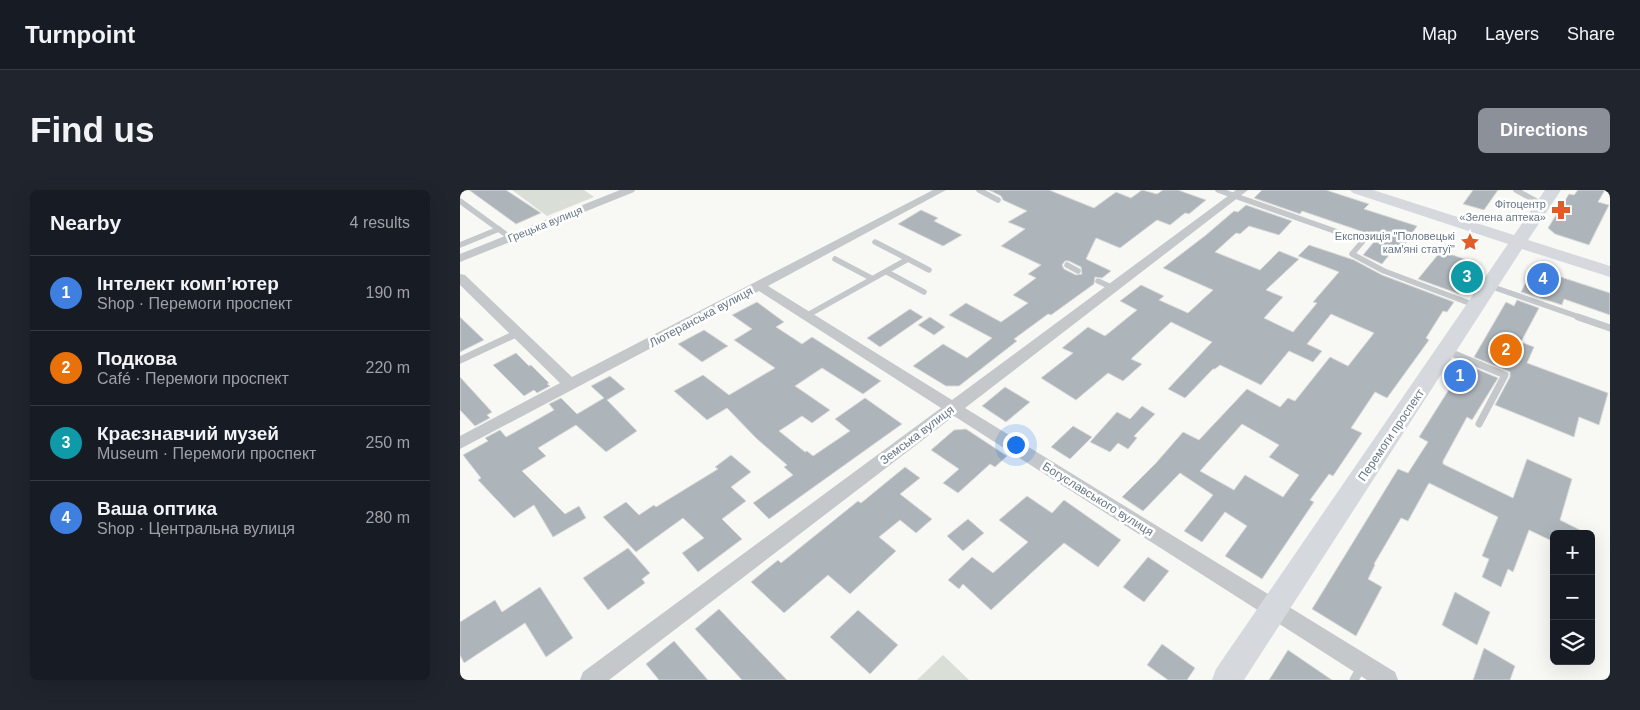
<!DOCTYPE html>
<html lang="en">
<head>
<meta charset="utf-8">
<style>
	body { margin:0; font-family:Arial,sans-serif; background:#20242c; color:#f1f3f6 }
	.controls { position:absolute; right:15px; bottom:15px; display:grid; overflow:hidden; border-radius:8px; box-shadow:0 5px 20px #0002 }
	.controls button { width:45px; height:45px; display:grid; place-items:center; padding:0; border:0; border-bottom:1px solid #363941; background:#171b24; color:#f1f3f6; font:25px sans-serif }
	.you { position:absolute; left:555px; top:254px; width:18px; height:18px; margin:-12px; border:4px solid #fff; border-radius:50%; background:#1a73e8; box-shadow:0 0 0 8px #1a73e833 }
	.badge { display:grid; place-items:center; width:32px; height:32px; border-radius:50%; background:#8c9099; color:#fff; font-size:16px; font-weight:700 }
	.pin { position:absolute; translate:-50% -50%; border:2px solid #fff; box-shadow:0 1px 5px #0006 }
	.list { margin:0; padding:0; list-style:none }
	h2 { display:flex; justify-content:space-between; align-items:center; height:65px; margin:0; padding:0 20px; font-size:21px }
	h2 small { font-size:16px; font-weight:400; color:#9ea1a6 }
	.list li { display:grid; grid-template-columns:32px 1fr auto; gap:15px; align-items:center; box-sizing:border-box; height:75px; padding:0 20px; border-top:1px solid #363941 }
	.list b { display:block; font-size:19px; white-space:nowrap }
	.list p { margin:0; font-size:16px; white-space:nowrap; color:#9ea1a6 }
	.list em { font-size:16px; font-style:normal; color:#9ea1a6 }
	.icon { flex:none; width:28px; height:28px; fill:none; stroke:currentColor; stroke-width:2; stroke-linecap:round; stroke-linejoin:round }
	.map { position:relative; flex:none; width:1150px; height:490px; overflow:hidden; border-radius:8px }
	header { display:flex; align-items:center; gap:30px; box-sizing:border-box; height:70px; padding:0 25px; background:#171b24; border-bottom:1px solid #363941 }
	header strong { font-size:24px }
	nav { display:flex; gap:28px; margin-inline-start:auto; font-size:18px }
	.intro { display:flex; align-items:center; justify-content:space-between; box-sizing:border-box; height:120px; padding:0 30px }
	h1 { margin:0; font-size:35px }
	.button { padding:12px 22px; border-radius:8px; background:#8c9099; color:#fff; font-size:18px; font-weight:700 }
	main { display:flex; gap:30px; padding:0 30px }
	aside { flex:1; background:#171b24; border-radius:8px; box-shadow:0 5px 20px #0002 }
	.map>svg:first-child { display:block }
	.green { fill:#d9dfd6 }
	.building { fill:#adb4ba; stroke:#dadad8; fill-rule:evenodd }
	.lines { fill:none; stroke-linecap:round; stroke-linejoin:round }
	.lane-far2 { stroke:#c4c8cb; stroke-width:5.5 }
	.lane-far1 { stroke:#c4c8cb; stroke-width:7 }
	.lane { stroke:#c4c8cb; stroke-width:9 }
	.street { fill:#c4c8cb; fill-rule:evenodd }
	.secondary { fill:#d5d9dd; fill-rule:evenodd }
	.labels { text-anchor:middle; stroke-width:5; stroke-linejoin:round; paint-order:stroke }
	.far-poi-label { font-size:11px; fill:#677786; stroke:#fff; text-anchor:end }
	.far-street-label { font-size:11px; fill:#677786; stroke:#fff }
	.street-label { font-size:12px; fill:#677786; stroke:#fff }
</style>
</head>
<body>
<header>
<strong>Turnpoint</strong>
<nav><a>Map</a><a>Layers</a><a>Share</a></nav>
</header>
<div class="intro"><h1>Find us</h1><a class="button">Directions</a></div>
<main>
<aside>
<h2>Nearby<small>4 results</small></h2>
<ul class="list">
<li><span class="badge" style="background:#3f7fe0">1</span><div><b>Інтелект комп’ютер</b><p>Shop · Перемоги проспект</p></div><em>190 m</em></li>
<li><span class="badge" style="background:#e8710a">2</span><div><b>Подкова</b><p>Café · Перемоги проспект</p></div><em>220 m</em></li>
<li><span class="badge" style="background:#0f9aa8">3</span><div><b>Краєзнавчий музей</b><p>Museum · Перемоги проспект</p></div><em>250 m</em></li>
<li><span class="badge" style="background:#3f7fe0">4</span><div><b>Ваша оптика</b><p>Shop · Центральна вулиця</p></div><em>280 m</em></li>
</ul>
</aside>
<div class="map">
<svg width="1150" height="490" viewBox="0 0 1150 490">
	<rect width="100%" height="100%" fill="#f8f8f5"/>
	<g class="green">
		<polygon points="52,0 124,0 134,7 87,26"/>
		<polygon points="483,465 509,490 457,490"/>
	</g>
	<g class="building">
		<polygon points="9,0 46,0 81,23 56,34"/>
		<path d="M529,0H589L634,18L656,2L671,8L682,0L697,4L703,0H718L746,10L729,24L725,23L710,35L697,30L660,58L636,48L626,69L651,81L642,88L635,87L634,94L591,125L588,124L554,149L557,151L499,196H486L453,176L483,154L507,168L532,148L489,125L506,113L541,132L568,113L553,105L576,88L568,84L581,75L541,56L565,39L548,32L567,21L543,10L541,6ZM605,71H609L621,77L622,84L616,85L604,79L602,75Z"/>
		<polygon points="802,0 866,0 909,14 904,19 957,36 943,57 937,55 922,74 903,65 918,47 842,21 840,24 794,8"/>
		<polygon points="1013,0 1038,0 1024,20 1003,14"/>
		<polygon points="1118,0 1145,0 1138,12 1149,15 1129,55 1095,44 1088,38 1109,4 1114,5"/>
		<path d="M786,15L832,31L819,45L789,36L780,44L776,43L755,62L800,80L819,61L839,69L806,100L823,107L804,128L833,142L857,113L853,112L879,82L838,66L849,55L894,70L922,85L994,112L987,122L983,121L966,148L969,150L927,208L915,202L891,238L902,243L873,286L869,284L850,310L854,312L802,389L765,366L787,336L765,322L742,352L724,341L753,305L720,283L683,321L662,307L696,273L723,242L739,250L787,199L820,217L828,208L835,211L870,167L888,176L914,143L871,124L847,154L862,161L853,172L829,161L801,195L760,175L755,179H753L725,208L708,199L752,152L711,132L671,169L682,174L663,191L648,183L616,210L581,188L613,163L602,158L628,137L645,146L677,120L660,111L681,95L704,106L699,110L728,123L753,100L703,78L746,45L774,21L778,22ZM782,234L819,255L809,267L839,285L823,307L785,285L774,300L740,281Z"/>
		<polygon points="461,20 478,28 474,31 502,45 483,56 438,34"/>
		<polygon points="981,61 1010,71 1008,74 1023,79 1007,101 1003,100 999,104 958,89"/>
		<polygon points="1073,78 1150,103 1150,125 1104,109 1102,115 1061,102"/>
		<polygon points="1057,110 1079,118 1061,152 1074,157 1067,173 1148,203 1139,235 1119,227 1114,247 1035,215 1050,187 1050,182 1014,167 1046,112 1054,116"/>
		<polygon points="297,112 324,132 316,137 342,154 352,147 421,191 403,204 362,178 335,196 370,220 352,233 342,226 319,241 345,262 347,261 353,266 390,241 375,229 405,208 442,234 309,329 293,313 333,285 324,277 327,275 297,249 267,218 247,230 214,201 243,185 269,205 315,178 274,150 292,139 272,125"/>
		<polygon points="450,119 463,127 420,157 407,148"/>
		<polygon points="0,127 24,150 0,162"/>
		<polygon points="470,127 485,137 474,145 458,135"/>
		<polygon points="244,140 268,156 242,172 218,154"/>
		<polygon points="56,163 69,176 71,175 89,193 87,194 90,196 77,203 74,200 64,206 33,175"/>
		<polygon points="1005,174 1038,188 1012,230 1007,227 983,271 983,274 1053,308 1067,269 1112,289 1100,330 1128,344 1094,344 1094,352 1069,340 1053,382 1048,379 1041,397 1022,387 1029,369 1022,366 1038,327 969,293 948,331 941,328 914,374 915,375 908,389 922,397 896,446 852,419 938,279 948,283 968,252 959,247"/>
		<polygon points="150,186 165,199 147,210 177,241 146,262 116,235 78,258 86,266 62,281 105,324 119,316 126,328 93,347 74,315 54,328 18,290 21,288 3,265 28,251 25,248 40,240 46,247 73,232 94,220 89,214 101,208 117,224 144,208 131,196"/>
		<polygon points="0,187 32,222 27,225 30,228 15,236 0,220"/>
		<polygon points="545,197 570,212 546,232 522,216"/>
		<polygon points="682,216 695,224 674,246 677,248 668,259 658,253 650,262 630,252 657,222 670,229"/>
		<polygon points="613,236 632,247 610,269 591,257"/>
		<polygon points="506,239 547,266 535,277 530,274 498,303 483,293 499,279 471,260 494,240"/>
		<polygon points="271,265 291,282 271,297 286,311 262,329 282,349 238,382 222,363 244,348 223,328 176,362 143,327 166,312 179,325 194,315 196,317 258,279 255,277"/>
		<polygon points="445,277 460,288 440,304 472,329 456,343 440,330 419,347 436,361 390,404 368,385 324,423 291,392 318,370 321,373 398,311 401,313"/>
		<polygon points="567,306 592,323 604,310 661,350 638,377 604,353 531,420 503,394 499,399 488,390 512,367 533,383 568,352 539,330"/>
		<polygon points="508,329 524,343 503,361 487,346"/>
		<polygon points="168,358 190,383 182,389 185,393 148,420 123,388"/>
		<polygon points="688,367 709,381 684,412 663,397"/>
		<polygon points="80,397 113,448 86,467 65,433 4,473 0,465 0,432 35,410 42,422"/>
		<polygon points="995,402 1030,422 1017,455 982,435"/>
		<polygon points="259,419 327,490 282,490 235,439"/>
		<polygon points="398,420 438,455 410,484 370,447"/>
		<polygon points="214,451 221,459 248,490 199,490 186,474"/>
		<polygon points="702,454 735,478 727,490 708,490 687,475"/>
		<polygon points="1024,458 1055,476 1050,490 1013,490"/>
		<polygon points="828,460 872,490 809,490"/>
	</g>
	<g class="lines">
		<g class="lane-far2">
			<polyline points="519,0 538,10"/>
			<polyline points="758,0 903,51 892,64 924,81 1017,116"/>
			<polyline points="1056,0 1083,15"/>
			<polyline points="0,11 51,48"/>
			<polyline points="415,52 448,69"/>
			<polyline points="0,55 39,39"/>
			<polyline points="375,69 411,88"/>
			<polyline points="607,75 618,81"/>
			<polyline points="427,82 464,102"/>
			<polyline points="638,91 653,98"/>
			<polyline points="1030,96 1122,128"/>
			<polyline points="346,126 448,69 469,80"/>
		</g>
		<g class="lane-far1">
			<polyline points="1118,127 1150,138"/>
			<polyline points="987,161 1045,185 1019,234"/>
			<polyline points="0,170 58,143"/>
		</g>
		<polyline class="lane" points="894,490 902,476"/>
		<g class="street">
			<polygon points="160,0 175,0 174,2 0,72 0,64"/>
			<polygon points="473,0 486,0 308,96 492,210 776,0 788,0 505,218 935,482 938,490 907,490 494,226 149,490 120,490 123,482 481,218 299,101 0,259 0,246 100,193 0,95 0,84 5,85 112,187"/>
		</g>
		<polygon class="secondary" points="890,0 913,0 1054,45 1085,0 1101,0 1068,50 1150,76 1150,87 1062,59 784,490 752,490 756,479 1048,54 893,3"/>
	</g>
	<defs>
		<g id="pharmacy-bare" transform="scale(1.5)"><path d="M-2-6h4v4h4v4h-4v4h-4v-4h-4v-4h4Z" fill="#e25c2b" stroke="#fff" stroke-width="2.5" paint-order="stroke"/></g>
		<g id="sight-bare" transform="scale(1.5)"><path d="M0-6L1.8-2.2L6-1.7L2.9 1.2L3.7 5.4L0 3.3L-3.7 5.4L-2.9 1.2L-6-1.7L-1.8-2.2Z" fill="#e25c2b" stroke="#fff" stroke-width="2.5" paint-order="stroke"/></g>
	</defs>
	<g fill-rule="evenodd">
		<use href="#pharmacy-bare" x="1101" y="20"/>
		<use href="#sight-bare" x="1010" y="52"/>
	</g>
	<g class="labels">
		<g class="far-poi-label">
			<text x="1086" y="18">Фітоцентр<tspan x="1086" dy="13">«Зелена аптека»</tspan></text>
			<text x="995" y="50">Експозиція "Половецькі<tspan x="995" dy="13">кам'яні статуї"</tspan></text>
		</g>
		<g class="far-street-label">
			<text transform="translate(85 34) rotate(-22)" y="4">Грецька вулиця</text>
		</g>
		<g class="street-label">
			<text transform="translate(241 127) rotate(-28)" y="4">Лютеранська вулиця</text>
			<text transform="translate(457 245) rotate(-37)" y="4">Земська вулиця</text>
			<text transform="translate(931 245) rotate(-56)" y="4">Перемоги проспект</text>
			<text transform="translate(638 309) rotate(32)" y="4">Богуславського вулиця</text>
		</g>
	</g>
</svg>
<div class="controls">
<button>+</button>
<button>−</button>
<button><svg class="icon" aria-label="layers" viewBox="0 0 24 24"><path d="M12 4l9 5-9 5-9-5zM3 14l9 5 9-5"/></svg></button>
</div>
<div class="you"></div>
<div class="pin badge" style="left:1000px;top:186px;background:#3f7fe0">1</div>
<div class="pin badge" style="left:1046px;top:160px;background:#e8710a">2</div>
<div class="pin badge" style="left:1007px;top:87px;background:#0f9aa8">3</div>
<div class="pin badge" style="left:1083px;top:89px;background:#3f7fe0">4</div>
</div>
</main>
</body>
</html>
